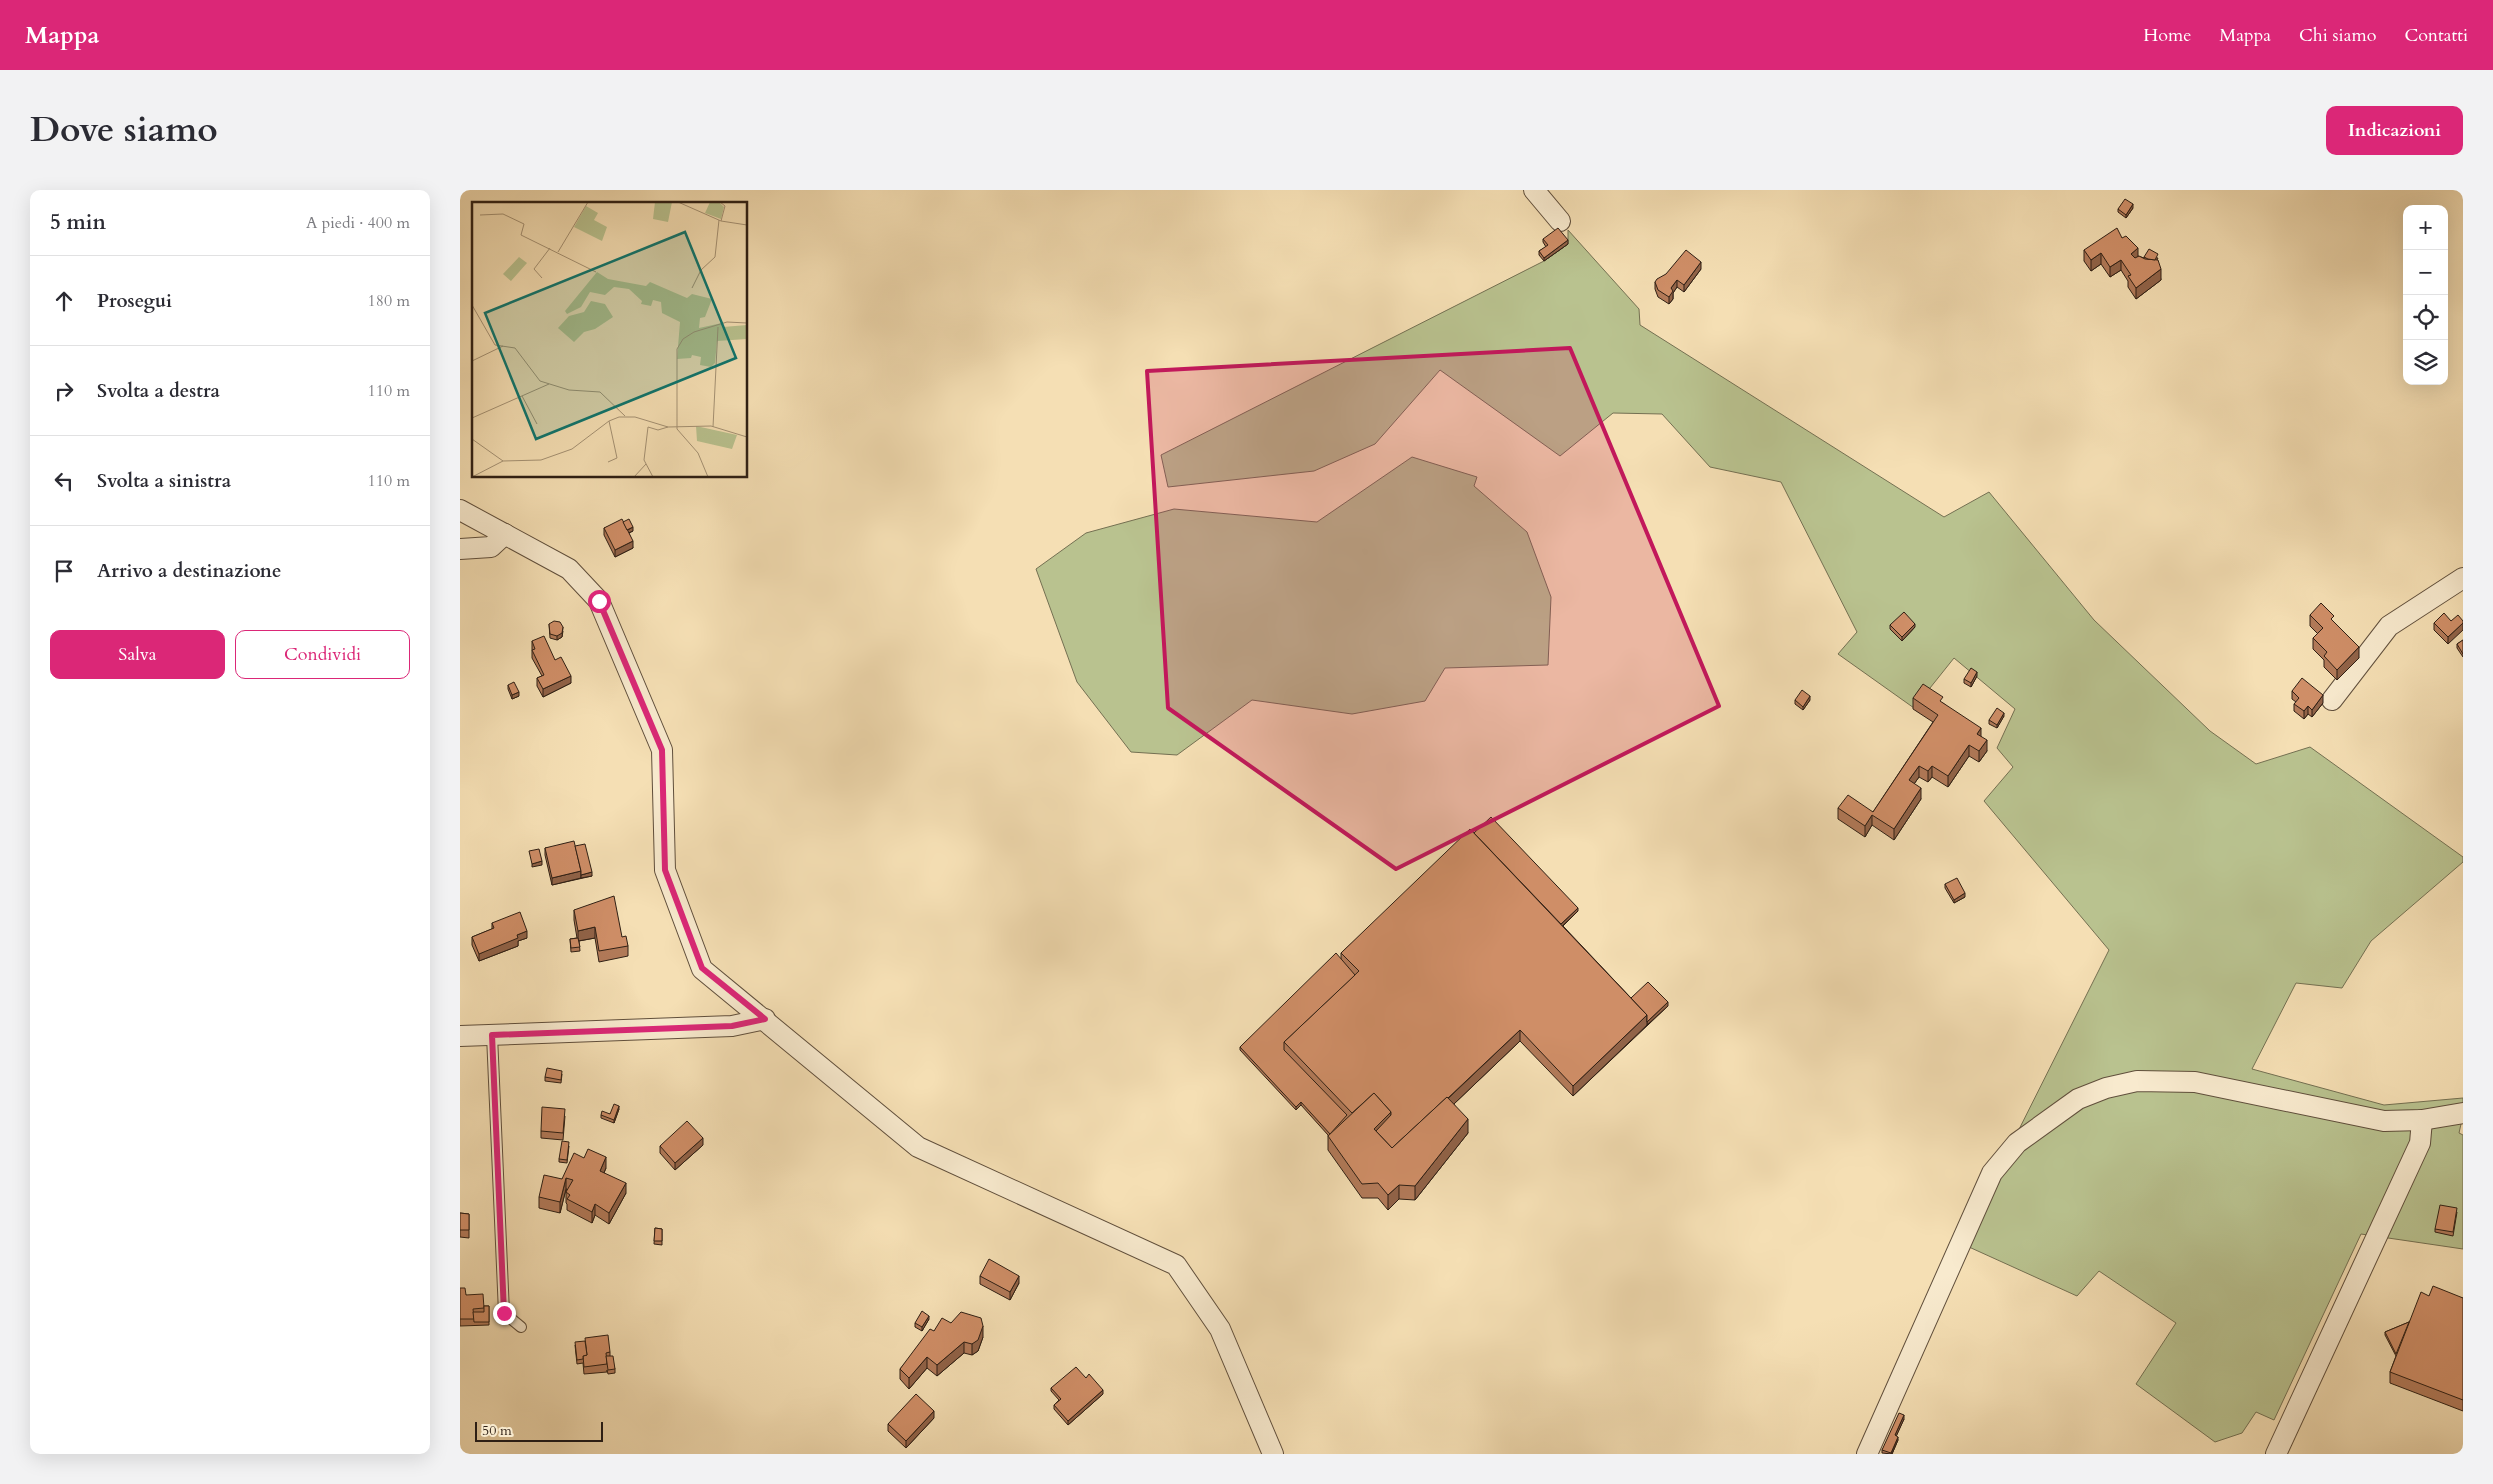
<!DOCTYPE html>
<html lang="it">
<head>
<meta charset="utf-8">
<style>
	body { margin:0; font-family:Cardo,serif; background:#f2f2f3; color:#2b2b33 }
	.controls { position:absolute; right:15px; top:15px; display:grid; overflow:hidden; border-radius:10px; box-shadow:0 5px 20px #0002 }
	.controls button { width:45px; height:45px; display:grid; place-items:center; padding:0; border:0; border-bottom:1px solid #e1e1e2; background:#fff; color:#2b2b33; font:25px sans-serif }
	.scale { position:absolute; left:15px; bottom:12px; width:128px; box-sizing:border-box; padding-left:5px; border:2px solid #2e1f14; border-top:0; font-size:14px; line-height:18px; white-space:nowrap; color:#2e1f14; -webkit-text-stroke:4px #f8eace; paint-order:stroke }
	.stop { position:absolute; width:15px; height:15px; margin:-11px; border:4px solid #db2777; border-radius:50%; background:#fff }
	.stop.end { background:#db2777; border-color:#fff; box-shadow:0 1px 5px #0008 }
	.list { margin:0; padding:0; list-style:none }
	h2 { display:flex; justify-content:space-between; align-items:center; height:65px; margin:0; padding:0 20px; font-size:21px }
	h2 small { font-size:16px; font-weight:400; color:#7c7c81 }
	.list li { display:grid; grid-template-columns:32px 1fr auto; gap:15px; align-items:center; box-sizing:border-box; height:90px; padding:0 20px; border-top:1px solid #e1e1e2 }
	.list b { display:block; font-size:19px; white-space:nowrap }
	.list em { font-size:16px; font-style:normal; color:#7c7c81 }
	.actions { display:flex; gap:10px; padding:15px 20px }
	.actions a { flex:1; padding:11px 0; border:1px solid #db2777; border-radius:10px; text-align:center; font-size:18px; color:#db2777 }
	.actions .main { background:#db2777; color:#fff }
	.icon { flex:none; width:28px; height:28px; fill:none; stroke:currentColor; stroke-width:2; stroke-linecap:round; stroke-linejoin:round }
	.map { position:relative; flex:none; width:2003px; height:1264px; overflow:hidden; border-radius:10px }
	header { display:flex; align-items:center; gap:30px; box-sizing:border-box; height:70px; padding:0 25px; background:#db2777; color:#fff }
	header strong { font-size:24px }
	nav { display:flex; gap:28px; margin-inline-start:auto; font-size:18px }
	.intro { display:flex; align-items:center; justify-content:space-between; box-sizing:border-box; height:120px; padding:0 30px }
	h1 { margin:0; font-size:35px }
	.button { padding:12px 22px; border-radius:10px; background:#db2777; color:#fff; font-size:18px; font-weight:700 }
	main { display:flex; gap:30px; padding:0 30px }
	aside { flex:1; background:#fff; border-radius:10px; box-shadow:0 5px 20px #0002 }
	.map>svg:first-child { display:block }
	.green { fill:#b9c28f; stroke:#747052 }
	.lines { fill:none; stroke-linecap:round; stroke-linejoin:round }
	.lane-casing { stroke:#604f3c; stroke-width:12 }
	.street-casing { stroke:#604f3c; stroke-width:22 }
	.lane { stroke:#f8eace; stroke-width:10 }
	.street { stroke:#f8eace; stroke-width:20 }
	.wall { fill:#b27a59; stroke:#2e1f14 }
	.shaded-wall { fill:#916348; stroke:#2e1f14 }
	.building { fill:#cf8e67; stroke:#2e1f14 }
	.route { stroke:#db2777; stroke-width:6 }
	.marked { fill:#c2185b; fill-opacity:0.2; stroke:#c2185b; stroke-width:4; stroke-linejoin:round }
	.inset-road { fill:none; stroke:#a59274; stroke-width:1 }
	.view { fill:#0f766e; fill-opacity:0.15; stroke:#0f766e; stroke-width:2.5 }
	.inset-edge { fill:none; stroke:#2e1f14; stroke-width:2.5 }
</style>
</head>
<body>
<header>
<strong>Mappa</strong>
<nav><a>Home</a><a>Mappa</a><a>Chi siamo</a><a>Contatti</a></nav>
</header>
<div class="intro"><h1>Dove siamo</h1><a class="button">Indicazioni</a></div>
<main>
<aside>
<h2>5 min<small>A piedi · 400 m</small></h2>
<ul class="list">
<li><svg class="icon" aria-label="ahead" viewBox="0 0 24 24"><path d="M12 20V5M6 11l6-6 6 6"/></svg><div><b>Prosegui</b></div><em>180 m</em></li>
<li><svg class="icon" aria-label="right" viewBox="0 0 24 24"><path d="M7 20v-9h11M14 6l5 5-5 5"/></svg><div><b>Svolta a destra</b></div><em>110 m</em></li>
<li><svg class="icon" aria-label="left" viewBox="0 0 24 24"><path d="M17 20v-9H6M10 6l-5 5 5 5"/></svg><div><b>Svolta a sinistra</b></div><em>110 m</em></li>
<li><svg class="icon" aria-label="arrive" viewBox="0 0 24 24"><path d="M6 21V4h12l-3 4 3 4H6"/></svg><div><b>Arrivo a destinazione</b></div></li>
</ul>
<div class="actions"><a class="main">Salva</a><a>Condividi</a></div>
</aside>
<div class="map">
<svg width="2003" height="1264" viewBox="0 0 2003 1264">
	<rect width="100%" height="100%" fill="#f5dfb4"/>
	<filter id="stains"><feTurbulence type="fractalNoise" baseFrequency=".004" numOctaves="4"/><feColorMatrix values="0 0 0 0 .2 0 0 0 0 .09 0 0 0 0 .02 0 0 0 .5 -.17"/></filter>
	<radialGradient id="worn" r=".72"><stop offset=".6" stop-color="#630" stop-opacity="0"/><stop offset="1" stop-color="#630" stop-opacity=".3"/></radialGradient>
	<g class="green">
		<polygon points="1108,40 1179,119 1180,135 1484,327 1529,302 1634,430 1750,541 1796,574 1850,557 2003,667 2003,672 1911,751 1882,798 1836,793 1792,879 1924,915 2003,908 2003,925 1999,943 2003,945 2003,1059 1901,1044 1814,1230 1796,1222 1782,1243 1755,1252 1676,1194 1716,1133 1639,1081 1617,1106 1509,1057 1497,1063 1649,760 1524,611 1553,577 1537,558 1555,519 1494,468 1454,518 1378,464 1397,442 1321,292 1250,277 1202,224 1153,223 1100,266 980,180 915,254 854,281 708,297 701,265 1084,71 1108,54"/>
		<polygon points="952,267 1017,287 1014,296 1067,342 1091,407 1088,475 985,478 965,511 892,524 792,510 717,565 671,562 617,492 576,379 626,343 714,319 857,332"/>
	</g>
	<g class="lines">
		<g class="lane-casing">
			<polyline id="lane" points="32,845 44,1123 61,1137"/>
		</g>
		<g class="street-casing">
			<g id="street">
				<polyline points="1074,0 1100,31"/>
				<polyline points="0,320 109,379 139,411 202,560 205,680 242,779 458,957 716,1075 760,1139 813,1264"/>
				<polyline points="0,359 31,357 45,344"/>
				<polyline points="1872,510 1929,436 2003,388"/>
				<polyline points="0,846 272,836 305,829"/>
				<polyline points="1407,1264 1532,983 1557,953 1618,909 1646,898 1677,891 1735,892 1924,931 1962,930 2003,923"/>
				<polyline points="1816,1264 1960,953 1962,930"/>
			</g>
		</g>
		<use href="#lane" class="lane"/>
		<use href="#street" class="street"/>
	</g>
	<g class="wall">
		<polygon points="1673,18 1666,28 1658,22 1658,19"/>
		<polygon points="1083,49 1108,54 1084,71 1079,65 1079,61 1086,57 1083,52"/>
		<polygon points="1624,60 1678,66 1684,68 1684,67 1698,68 1697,70 1701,90 1676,109 1668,97 1668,91 1661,80 1650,87 1641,74 1631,81 1624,71"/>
		<polygon points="1241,79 1224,102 1217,97 1213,103 1213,109 1209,114 1198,107 1195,99 1195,92"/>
		<polygon points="163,332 173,341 169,343 173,358 155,367 144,345 144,338"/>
		<polygon points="1850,425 1874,432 1899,468 1877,490 1864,477 1864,470 1853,459 1853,448 1858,444 1850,436"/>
		<polygon points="1991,431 1988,454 1974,440 1974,433"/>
		<polygon points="89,434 103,441 102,447 97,450 90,448"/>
		<polygon points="1430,435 1455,437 1442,451 1430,439"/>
		<polygon points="2003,450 2003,467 1997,458 1997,454"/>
		<polygon points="72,451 95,470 111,493 83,507 77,496 77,488 82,486 72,468"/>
		<polygon points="1517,486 1511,497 1504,493 1504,489"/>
		<polygon points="48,495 59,506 52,509 48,499"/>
		<polygon points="1832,501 1863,513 1852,527 1848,524 1844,529 1834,521 1834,514 1836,512 1832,509"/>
		<polygon points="1453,508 1483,513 1521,546 1527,561 1519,572 1509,566 1488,597 1472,587 1468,592 1459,587 1454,594 1461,609 1434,650 1412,635 1405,647 1378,629 1378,618 1413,622 1473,532 1453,519"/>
		<polygon points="1335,510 1350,510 1343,520 1335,514"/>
		<polygon points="1544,526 1537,538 1529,534 1529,530"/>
		<polygon points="1014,643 1118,721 1103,736 1171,808 1208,816 1113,906 1060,851 994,914 1008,943 955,1010 939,1009 928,1020 918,1008 902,1008 868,960 868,945 841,915 836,920 780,860 780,857 881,769 881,763"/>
		<polygon points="115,656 132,686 92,695 85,665 85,658"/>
		<polygon points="1485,694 1505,707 1494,713 1485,698"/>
		<polygon points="114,720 162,747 168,756 168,766 139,772 135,748 119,751 120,761 111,762 110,749 117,748 114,730"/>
		<polygon points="32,733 67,748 58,751 58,756 19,771 12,755 12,747 32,739"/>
		<polygon points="102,884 101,893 85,891 85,887"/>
		<polygon points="159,919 154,933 141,928 141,925 150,924"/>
		<polygon points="105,926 103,950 81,948 81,941"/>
		<polygon points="243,955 215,980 200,963 200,956"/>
		<polygon points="109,956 107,973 99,972 99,969"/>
		<polygon points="146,978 144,983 166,1003 149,1034 135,1025 132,1033 107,1020 107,1014 106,1013 106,1002 107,999 106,999 100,1023 79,1018 79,1007 102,989"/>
		<polygon points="1997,1022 1993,1046 1975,1042 1975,1039"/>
		<polygon points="0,1023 9,1024 9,1048 0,1047"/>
		<polygon points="195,1038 202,1039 202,1055 194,1054"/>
		<polygon points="520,1086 559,1093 550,1110 520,1094"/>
		<polygon points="0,1098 6,1105 24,1116 29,1116 29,1135 0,1136"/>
		<polygon points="1969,1106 2003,1108 2003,1221 1930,1193 1930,1182 1936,1166 1925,1145 1925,1142 1949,1132"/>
		<polygon points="469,1129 462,1141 455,1137 455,1133"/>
		<polygon points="491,1133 523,1147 518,1161 512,1165 504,1163 477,1186 467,1178 449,1199 440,1189 440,1179 474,1141"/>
		<polygon points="115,1155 150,1162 150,1166 155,1179 155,1183 148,1184 147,1180 147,1182 124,1184 123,1173 117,1174"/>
		<polygon points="626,1188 643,1204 608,1235 594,1219 594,1215 599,1210 591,1201 591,1198"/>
		<polygon points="474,1228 446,1258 428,1241 428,1234"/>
		<polygon points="1444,1229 1436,1246 1438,1250 1432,1264 1422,1263 1422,1260"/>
	</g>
	<g class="shaded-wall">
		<polygon points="1673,14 1673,18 1666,28 1666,25"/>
		<polygon points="1108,50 1108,54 1084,71 1084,68"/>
		<polygon points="1678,58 1678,68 1671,75 1671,64"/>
		<polygon points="1641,63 1641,74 1631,81 1631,70"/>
		<polygon points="1661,70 1661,80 1650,87 1650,77"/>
		<polygon points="1241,72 1241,79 1224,102 1224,95"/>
		<polygon points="1701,79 1701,90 1676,109 1676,98"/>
		<polygon points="1217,90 1217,97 1213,103 1213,109 1209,114 1209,107 1211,98"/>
		<polygon points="173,337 173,341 166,344 166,341"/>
		<polygon points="173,351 173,358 155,367 155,360"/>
		<polygon points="2003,433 2003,440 1988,454 1988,447"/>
		<polygon points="1455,434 1455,437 1442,451 1442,447"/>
		<polygon points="103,437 102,447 97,450 97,446"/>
		<polygon points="1899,457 1899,468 1877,490 1877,480"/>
		<polygon points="1517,482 1517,486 1511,497 1511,493"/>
		<polygon points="111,486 111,493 83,507 83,499"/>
		<polygon points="59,502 59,506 52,509 52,505"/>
		<polygon points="1863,505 1863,513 1852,527 1852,520"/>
		<polygon points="1350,506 1350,510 1343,520 1343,517"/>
		<polygon points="1848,516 1848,524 1844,529 1844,521"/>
		<polygon points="1544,523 1544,526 1537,538 1537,535"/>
		<polygon points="1521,538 1521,549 1517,544"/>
		<polygon points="1527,550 1527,561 1519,572 1519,561"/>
		<polygon points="1509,555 1509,566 1488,597 1488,586"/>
		<polygon points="1459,576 1459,587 1449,601 1449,590"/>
		<polygon points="1472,576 1472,587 1468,592 1468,581"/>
		<polygon points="1461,598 1461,609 1434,650 1434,639"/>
		<polygon points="1412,625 1412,635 1405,647 1405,636"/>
		<polygon points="82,671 82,675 72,677 72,674"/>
		<polygon points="121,681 121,688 92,695 92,688"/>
		<polygon points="132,682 132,686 121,688 121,685"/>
		<polygon points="1505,703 1505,707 1494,713 1494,710"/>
		<polygon points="1118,718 1118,721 1097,741 1097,738"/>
		<polygon points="135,737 135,748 118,751 118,741"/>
		<polygon points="67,741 67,748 58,751 58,756 19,771 19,764 57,745"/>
		<polygon points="1208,812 1208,816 1187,835 1187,832"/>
		<polygon points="1187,825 1187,835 1113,906 1113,896"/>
		<polygon points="1060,840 1060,851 932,973 932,962"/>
		<polygon points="841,912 841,915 836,920 836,917"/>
		<polygon points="159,916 159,919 154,933 154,930"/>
		<polygon points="931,922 931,936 919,948 914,939"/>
		<polygon points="1008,929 1008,943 955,1010 955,996"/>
		<polygon points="243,948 243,955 215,980 215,973"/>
		<polygon points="146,967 146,978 140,991 140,981"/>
		<polygon points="106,988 106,999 100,1023 100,1012"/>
		<polygon points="166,993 166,1003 149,1034 149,1023"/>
		<polygon points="939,995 939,1009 928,1020 928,1005"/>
		<polygon points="135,1014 135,1025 132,1033 132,1022"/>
		<polygon points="559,1086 559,1093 550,1110 550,1102"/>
		<polygon points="469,1126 469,1129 462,1141 462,1137"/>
		<polygon points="523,1136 523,1147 518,1161 512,1165 512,1154"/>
		<polygon points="504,1152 504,1163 477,1186 477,1175"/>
		<polygon points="467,1167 467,1178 449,1199 449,1188"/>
		<polygon points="643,1200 643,1204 608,1235 608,1231"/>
		<polygon points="474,1221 474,1228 446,1258 446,1251"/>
		<polygon points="1444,1225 1444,1229 1435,1249 1435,1245"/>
		<polygon points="1438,1247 1438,1250 1432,1264 1431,1264"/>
	</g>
	<g class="building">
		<polygon points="1665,9 1673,14 1666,25 1658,19"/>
		<polygon points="1098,38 1108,50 1084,68 1079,61 1088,55 1083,49"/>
		<polygon points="1657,38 1662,48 1666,46 1678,58 1671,64 1675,68 1679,66 1685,69 1698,70 1701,79 1676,98 1668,86 1671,85 1661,70 1650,77 1641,63 1631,70 1624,60"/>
		<polygon points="1689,59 1698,64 1695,70 1688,69 1684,67"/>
		<polygon points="1226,60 1241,72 1224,95 1217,90 1211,98 1213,101 1209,107 1198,100 1195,92 1197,89 1206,84"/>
		<polygon points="162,329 173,351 155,360 144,338"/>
		<polygon points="169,329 173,337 167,340 163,332"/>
		<polygon points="1861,413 1874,426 1871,429 1899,457 1877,480 1864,466 1867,462 1853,448 1863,438 1850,425"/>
		<polygon points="1444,422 1455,434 1442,447 1430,435"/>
		<polygon points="1984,423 1991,431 1998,425 2003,431 2003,433 1988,447 1974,433"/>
		<polygon points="94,431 100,432 103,437 102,443 97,446 90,444 89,434"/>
		<polygon points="84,446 95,470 101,467 111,486 83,499 77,488 84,485 72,460 75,459 72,451"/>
		<polygon points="2003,450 2003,464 1997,454"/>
		<polygon points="1511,478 1517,482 1511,493 1504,489"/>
		<polygon points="1842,488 1863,505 1852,520 1848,516 1844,521 1834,514 1839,508 1832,501"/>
		<polygon points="54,492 59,502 52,505 48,495"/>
		<polygon points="1463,494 1483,507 1480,511 1521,538 1517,544 1527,550 1519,561 1509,555 1488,586 1472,576 1468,581 1459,576 1449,590 1461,598 1434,639 1412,625 1405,636 1378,618 1388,605 1413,622 1478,525 1453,508"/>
		<polygon points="1342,500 1350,506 1343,517 1335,510"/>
		<polygon points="1537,518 1544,523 1537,535 1529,530"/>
		<polygon points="1031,627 1118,718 1101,734 1014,643"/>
		<polygon points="1010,639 1187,825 1113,896 1060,840 988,908 987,907 932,958 916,941 931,925 931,922 914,903 892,923 824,852 899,781 881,763"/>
		<polygon points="114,651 121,681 92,688 85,658"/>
		<polygon points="125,654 132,682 121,685 121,681 115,656"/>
		<polygon points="79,659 82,671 72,674 69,661"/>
		<polygon points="1497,688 1505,703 1494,710 1485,694"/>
		<polygon points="154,706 162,747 166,746 168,756 139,761 135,737 118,741 114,720"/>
		<polygon points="60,722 67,741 57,745 58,748 19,764 12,747 34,738 32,733"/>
		<polygon points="118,748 120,757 111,758 110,749"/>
		<polygon points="876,763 895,785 824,852 824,860 887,925 870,944 841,912 836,917 780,857"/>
		<polygon points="1188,792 1208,812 1187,832 1187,825 1171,808"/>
		<polygon points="87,878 102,881 101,890 85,887"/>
		<polygon points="914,903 931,922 914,939 932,958 987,907 1008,929 955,996 939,995 928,1005 918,993 902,994 868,946"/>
		<polygon points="154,914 159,916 154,930 141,925 142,921 150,924"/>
		<polygon points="82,917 105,919 103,943 81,941"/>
		<polygon points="227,931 243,948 215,973 200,956"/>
		<polygon points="102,951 109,952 107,970 99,969"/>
		<polygon points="128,959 146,967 140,981 166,993 149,1023 135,1014 132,1022 107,1009 110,1005 106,1002 113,990 106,988 100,1012 79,1007 84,985 102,989 114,963 124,968"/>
		<polygon points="1980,1015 1997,1018 1993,1042 1975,1039"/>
		<polygon points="0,1023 9,1024 9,1040 0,1040"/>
		<polygon points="195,1038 202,1039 202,1051 194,1051"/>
		<polygon points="529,1069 559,1086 550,1102 520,1086"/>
		<polygon points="1973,1096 2003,1108 2003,1210 1930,1182 1961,1102 1969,1106"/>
		<polygon points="0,1098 5,1098 6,1105 23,1104 24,1118 13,1119 14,1129 0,1129"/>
		<polygon points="24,1116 29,1116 29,1132 14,1132 13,1122 24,1122"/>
		<polygon points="462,1121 469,1126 462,1137 455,1133"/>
		<polygon points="501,1122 521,1128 523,1136 518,1150 512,1154 504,1152 477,1175 467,1167 449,1188 440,1179 470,1139 474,1141 482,1128 491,1133"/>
		<polygon points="1949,1132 1936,1164 1925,1142"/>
		<polygon points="148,1145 150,1162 146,1163 147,1174 124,1177 123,1166 127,1165 125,1148"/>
		<polygon points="125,1151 127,1165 123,1166 123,1169 117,1170 115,1152"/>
		<polygon points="146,1166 153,1166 155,1179 148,1180"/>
		<polygon points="616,1177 626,1188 629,1184 643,1200 608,1231 594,1215 601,1209 591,1198"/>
		<polygon points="456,1204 474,1221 446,1251 428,1234"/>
		<polygon points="1439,1223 1444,1225 1435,1245 1438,1247 1431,1263 1422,1260"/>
	</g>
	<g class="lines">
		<polyline class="route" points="44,1123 32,845 272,836 305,829 242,778 205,680 202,560 139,411"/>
	</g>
	<path class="marked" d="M1110,158L1259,516L936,679L708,518L687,181Z"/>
	<g transform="translate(12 12)">
		<rect width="275" height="275" fill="#f5dfb4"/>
		<path d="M183,0H200L196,20L181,17ZM238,0H247L252,5L249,17L233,11ZM114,4L126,11L122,18L135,25L130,39L102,25ZM47,55L55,61L39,79L31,72ZM125,70L136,77L174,84L178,80L215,96L220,92L240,97L233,115L228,116L227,126L250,121L251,125L275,123V137L245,139L243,161L239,165L228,163L229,155L220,153L219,156L205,157L208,120L190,111L189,100L181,98L179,104L169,102L170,99L157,87L142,85L133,93L118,90L109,105L95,112L93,109ZM119,99L133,102L141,115L123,127L112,130L102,140L86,126L97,114L112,110ZM224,224L265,233L260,247L225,239Z" fill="#b9c28f"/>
		<path class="inset-road" d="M206,0L249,19L275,23M248,0L253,4L249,19M8,13L31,12L52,22L49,33L124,70M86,50L116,0M70,76L62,67L78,46M220,86L229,68L243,55L247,18M0,103L23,143L43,146L68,179L97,188L128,190L153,214M0,159L31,144M50,194L65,222M0,216L77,182M241,225L246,125M0,237L31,259M136,260L145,256L137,219M0,275L31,259L69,258L100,247L137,219L147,215H163L196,225L239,224L275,235M162,275L174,262M181,275L172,258L176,225L186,228L196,225M236,275L226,251L205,227V147L211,137L222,130L255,120L275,121"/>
		<path class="view" d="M213,30L264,156L64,237L13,111Z"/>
		<rect width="275" height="275" class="inset-edge"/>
	</g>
	<rect width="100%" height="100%" filter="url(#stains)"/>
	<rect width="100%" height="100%" fill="url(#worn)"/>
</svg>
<div class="controls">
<button>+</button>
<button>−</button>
<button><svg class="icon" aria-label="locate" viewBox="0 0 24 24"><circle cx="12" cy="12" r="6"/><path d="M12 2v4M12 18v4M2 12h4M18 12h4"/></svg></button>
<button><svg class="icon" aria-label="layers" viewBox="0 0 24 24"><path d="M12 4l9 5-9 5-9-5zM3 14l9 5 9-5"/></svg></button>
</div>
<div class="scale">50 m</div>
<div class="stop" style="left:139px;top:411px"></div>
<div class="stop end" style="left:44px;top:1123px"></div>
</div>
</main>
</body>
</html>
